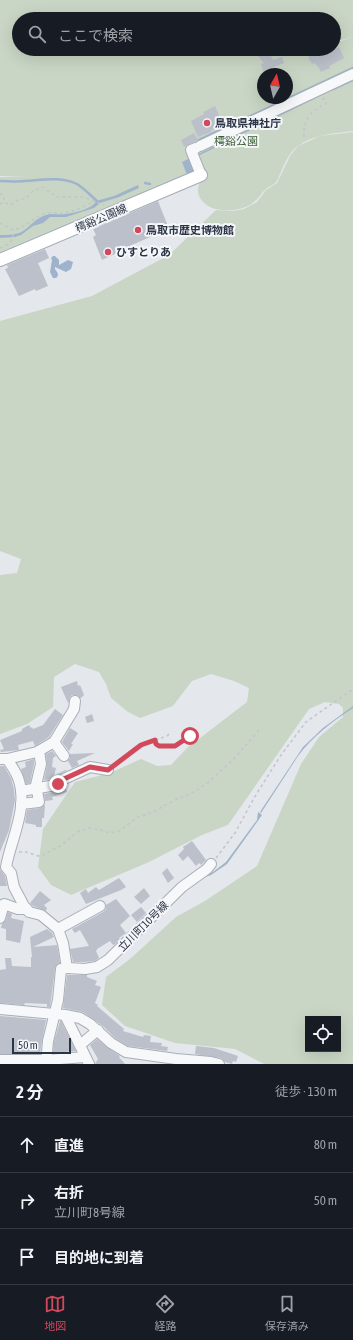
<!DOCTYPE html>
<html lang="ja">
<head>
<meta charset="utf-8">
<style>
	body { margin:0; font-family:"Asap Condensed","Noto Sans JP",sans-serif; background:#242831; color:#f1f3f6 }
	.controls { position:absolute; right:12px; bottom:12px; display:grid; overflow:hidden; border-radius:0px; box-shadow:0 4px 16px #0002 }
	.controls button { width:36px; height:36px; display:grid; place-items:center; padding:0; border:0; border-bottom:1px solid #363941; background:#171b24; color:#f1f3f6; font:20px sans-serif }
	.compass { position:absolute; left:257px; top:68px; width:36px; height:36px; border-radius:50%; background:#171b24; box-shadow:0 4px 16px #0002; rotate:8deg }
	.scale { position:absolute; left:12px; bottom:10px; width:59px; box-sizing:border-box; padding-left:4px; border:2px solid #2b3445; border-top:0; font-size:11px; line-height:14px; white-space:nowrap; color:#2b3445; -webkit-text-stroke:3px #f4f6f9; paint-order:stroke }
	.stop { position:absolute; width:12px; height:12px; margin:-9px; border:3px solid #d1495b; border-radius:50%; background:#fff }
	.stop.end { background:#d1495b; border-color:#fff; box-shadow:0 1px 4px #0008 }
	.list { margin:0; padding:0; list-style:none }
	h2 { display:flex; justify-content:space-between; align-items:center; height:52px; margin:0; padding:0 16px; font-size:17px }
	h2 small { font-size:13px; font-weight:400; color:#9ea1a6 }
	.list li { display:grid; grid-template-columns:26px 1fr auto; gap:12px; align-items:center; box-sizing:border-box; height:56px; padding:0 16px; border-top:1px solid #363941 }
	.list b { display:block; font-size:15px; white-space:nowrap }
	.list p { margin:0; font-size:13px; white-space:nowrap; color:#9ea1a6 }
	.list em { font-size:13px; font-style:normal; color:#9ea1a6 }
	.icon { flex:none; width:22px; height:22px; fill:none; stroke:currentColor; stroke-width:2; stroke-linecap:round; stroke-linejoin:round }
	.map { position:relative; flex:none; width:353px; height:1064px; overflow:hidden }
	.search { position:absolute; background:#171b24; box-shadow:0 4px 16px #0002; left:12px; right:12px; top:12px; height:44px; display:flex; align-items:center; gap:10px; box-sizing:border-box; padding:0 14px; border-radius:22px; color:#9ea1a6; font-size:15px }
	.sheet { height:220px; background:#171b24 }
	nav { display:flex; justify-content:space-around; align-items:center; box-sizing:border-box; height:56px; border-top:1px solid #363941; background:#171b24; font-size:11px; color:#9ea1a6 }
	nav a { display:grid; justify-items:center; gap:2px }
	nav .on { color:#d1495b }
	.map>svg:first-child { display:block }
	.green { fill:#c9d6c5; fill-rule:evenodd }
	.water { fill:#9fb4cc }
	.lines { fill:none; stroke-linecap:round; stroke-linejoin:round }
	.stream { stroke:#9fb4cc; stroke-width:2.5 }
	.building { fill:#bbc0ca }
	.minor-casing { stroke:#a9aeb7; stroke-width:12 }
	.major-casing { stroke:#a3abb8; stroke-width:14 }
	.path { stroke:#c2c5cb; stroke-width:1.5; stroke-dasharray:3 3; stroke-linecap:butt }
	.minor { stroke:#f7f8fa; stroke-width:10 }
	.major { stroke:#fff; stroke-width:12 }
	.route { stroke:#d1495b; stroke-width:5 }
	.poi-dot { fill:#d1495b; stroke:#f4f6f9; stroke-width:1.5 }
	.labels { text-anchor:middle; stroke-width:4; stroke-linejoin:round; paint-order:stroke }
	.poi-label { font-size:11px; font-weight:bold; fill:#2b3445; stroke:#f4f6f9; text-anchor:start }
	.park-label { font-size:11px; fill:#3f6138; stroke:#f4f6f9 }
	.street-label { font-size:11px; fill:#2b3445; stroke:#f4f6f9 }
</style>
</head>
<body>
<div class="map">
<svg width="353" height="1064" viewBox="0 0 353 1064">
	<rect width="100%" height="100%" fill="#e4e7ec"/>
	<g class="green">
		<path d="M0,0H353V37L341,40H334V19H19V49H334V41H341L353,37V131C335,133 312,135 298,146C289,152 284,165 280,174C279,176 278,180 276,182C274,185 269,186 266,189C262,192 260,197 256,200C247,210 229,212 216,209C204,207 191,192 202,180L0,255V177H26L0,176ZM263,74H287V98H263Z"/>
		<path d="M353,132V1064H264L235,1049L175,1043L125,1026L102,1005L106,977L130,959L176,917L205,901L257,866L301,764L319,737L343,717V708L339,704L325,702L309,709L228,825L202,835L149,862L71,895L51,885L38,867L43,829L75,782L110,773L141,759L157,766L171,765L187,748L247,702L249,688L234,681L211,674L192,681L173,706L140,718L128,712L111,698L106,684L99,672L75,664L54,677L53,707L27,724L0,734V575L17,573L21,559L0,551V321L92,296L169,255L216,210L233,211L244,209L257,202L266,190L277,183L290,156L298,146L320,136ZM308,1019H338V1049H308Z"/>
	</g>
	<g class="water">
		<polygon points="316,97 316,98 190,160 194,172 187,175 182,162"/>
		<path d="M138,185L139,188L119,197L100,203L94,208L66,217H50L43,223L33,226L21,235L15,237L0,238V235C6,235 13,235 19,233C30,229 34,217 50,214C55,214 61,215 66,214C74,213 93,209 96,201L114,196Z"/>
		<path d="M53,256H55L59,260V265L68,260L73,262L71,269L66,272L55,267V269C57,272 60,275 56,278H53L50,272L52,260L51,258Z"/>
		<path d="M353,706V708C332,722 313,736 298,756L261,813L260,812L303,747L323,728Z"/>
		<path d="M258,812L262,815L227,864L211,875L200,879L179,894L144,930L108,965L92,972L69,970V969C84,971 96,972 108,962L178,892L199,877L206,875L213,872L226,862L257,820Z"/>
	</g>
	<g class="lines">
		<g class="stream">
			<polyline points="333,89 353,80"/>
			<polyline points="199,140 353,68"/>
			<path d="M0,181C8,181 17,182 25,181C42,180 61,176 77,184C85,189 91,196 98,202"/>
			<polyline points="145,183 150,184"/>
		</g>
	</g>
	<g class="building">
		<polygon points="339,47 344,58 329,66 330,68 321,72 318,66 317,66 315,63 312,64 308,57 323,50 325,54"/>
		<polygon points="268,50 273,60 282,57 284,63 263,71 261,64 264,63 258,56"/>
		<polygon points="215,106 223,125 211,130 211,132 198,137 191,121 204,114 203,112"/>
		<polygon points="194,133 198,140 184,147 181,140"/>
		<polygon points="158,201 169,229 120,250 121,251 102,260 93,237 96,235 93,229"/>
		<polygon points="45,249 49,258 38,263 48,286 36,291 35,289 19,296 5,269 8,268 7,265"/>
		<polygon points="77,681 78,686 80,685 84,695 81,698 76,695 72,695 70,697 68,703 61,687"/>
		<polygon points="55,709 63,715 49,737 35,746 33,741 18,745 19,750 1,752 0,750 4,749 0,740 22,731 22,729 29,725 31,728 32,727 33,729 43,725"/>
		<polygon points="92,714 94,721 87,723 85,717"/>
		<polygon points="70,728 78,733 71,744 73,744 69,751 62,742"/>
		<polygon points="52,751 56,756 53,758 52,767 56,768 54,776 65,770 67,770 53,779 44,780 47,765 46,754"/>
		<polygon points="95,753 77,761 79,765 72,768 68,761 70,758 70,754"/>
		<polygon points="34,759 34,764 30,783 26,784 21,769 26,767 25,762"/>
		<polygon points="0,766 4,766 11,778 14,790 15,800 9,830 0,852"/>
		<polygon points="74,782 65,787 67,792 52,797 53,800 45,801 44,794 57,791"/>
		<polygon points="45,805 44,818 42,818 42,827 36,827 36,825 25,823 27,810 40,808"/>
		<polygon points="192,841 206,860 201,865 199,863 196,866 188,856 183,861 178,855 184,849 183,847"/>
		<polygon points="167,868 174,878 168,883 162,873"/>
		<polygon points="0,869 5,876 7,886 0,886"/>
		<polygon points="119,878 126,887 121,890 86,904 80,893 86,889 88,893 96,887 99,890"/>
		<polygon points="144,888 150,896 141,904 134,897"/>
		<polygon points="40,891 51,900 44,905 47,908 46,911 33,906 30,903"/>
		<polygon points="116,899 130,916 120,925 126,933 119,938 120,939 115,944 113,945 110,941 97,949 97,950 96,951 99,958 95,961 85,962 73,962 70,949 89,946 80,930 75,933 72,929 103,912 106,909 106,905"/>
		<polygon points="141,907 146,913 137,922 131,915"/>
		<polygon points="8,912 12,914 11,918 24,921 20,943 6,940 6,929 1,928 2,924 6,920"/>
		<polygon points="47,929 52,933 54,937 33,947 57,945 60,963 57,964 55,968 50,1007 47,1007 47,1004 25,1003 24,1005 0,1003 0,970 6,969 5,958 11,958 12,966 31,967 31,957 32,957 30,937"/>
		<polygon points="67,975 87,975 87,977 97,981 95,985 101,987 95,1003 98,1005 97,1006 124,1029 123,1031 143,1037 144,1035 151,1036 150,1042 162,1043 161,1046 168,1047 167,1051 128,1046 115,1038 103,1026 83,1012 63,1008"/>
		<polygon points="0,1016 46,1020 42,1040 40,1054 0,1054"/>
		<polygon points="60,1021 61,1021 76,1051 53,1053 54,1042"/>
		<polygon points="97,1039 108,1048 120,1056 119,1057 125,1064 95,1064 98,1059 90,1045 89,1046"/>
		<polygon points="196,1046 214,1048 238,1056 236,1062 233,1061 232,1064 225,1062 221,1058 195,1054"/>
	</g>
	<g class="lines">
		<g class="minor-casing">
			<g id="minor">
				<polyline points="200,146 353,74"/>
				<polyline points="196,148 191,150 201,175"/>
				<polyline points="54,742 64,756"/>
				<path d="M0,759H7C11,765 16,772 18,778C29,807 11,839 6,867L11,873L14,887L24,906L29,912L41,915L58,929L63,943L67,968L61,969L58,1000L48,1041L46,1064"/>
				<polyline points="7,759 37,752 54,742 74,709 75,701"/>
				<polyline points="21,791 56,785 64,779 90,767 108,770"/>
				<polyline points="21,804 39,802 36,785 41,764 39,751"/>
				<polyline points="0,918 4,904 18,909 27,909"/>
				<polyline points="58,929 100,906"/>
				<polyline points="67,968 85,969 97,967 108,960 182,887 207,869 211,864"/>
				<polyline points="0,1009 65,1015 89,1064"/>
				<polyline points="65,1015 80,1018 90,1024 111,1043 126,1052 176,1059 211,1062 219,1064"/>
				<polyline points="80,1045 98,1030"/>
				<polyline points="0,1060 47,1060 85,1057"/>
			</g>
		</g>
		<g class="major-casing">
			<polyline id="major" points="0,260 201,175"/>
		</g>
		<g class="path">
			<path d="M304,137C303,121 310,110 326,104V100L321,98"/>
			<polyline points="0,193 4,197 4,202"/>
			<polyline points="0,204 4,202 10,205 16,201 26,198 32,192 42,187 57,197 83,197 104,205"/>
			<path d="M0,223L13,230C26,228 33,217 46,213C52,212 58,214 64,213C73,211 86,207 93,201"/>
			<path d="M0,248C9,245 14,241 13,230"/>
			<path d="M155,740L156,744C169,751 180,743 190,736"/>
			<polyline points="115,765 141,745 167,736 171,732"/>
			<polyline points="0,843 4,845"/>
			<polyline points="19,852 26,852 38,856 43,855 62,845 77,832 89,828 101,830 109,833 119,831 138,817 153,812 177,799 192,793 205,785 232,761 261,728"/>
			<polyline points="216,858 235,833 254,798 281,755 306,722 353,689"/>
		</g>
		<use href="#minor" class="minor"/>
		<use href="#major" class="major"/>
	</g>
	<g class="lines">
		<polyline class="route" points="58,784 64,779 90,767 108,770 141,745 155,740 156,744 159,746 175,746 190,736"/>
	</g>
	<g class="poi-dot">
		<circle cx="207" cy="123" r="4"/>
		<circle cx="138" cy="230" r="4"/>
		<circle cx="108" cy="252" r="4"/>
	</g>
	<g class="labels">
		<g class="poi-label">
			<text x="215" y="127">鳥取県神社庁</text>
			<text x="146" y="234">鳥取市歴史博物館</text>
			<text x="116" y="256">ひすとりあ</text>
		</g>
		<g class="park-label">
			<text x="236" y="145">樗谿公園</text>
		</g>
		<g class="street-label">
			<text transform="translate(101 218) rotate(-23)" y="4">樗谿公園線</text>
			<text transform="translate(143 926) rotate(-45)" y="4">立川町10号線</text>
		</g>
	</g>
</svg>
<div class="controls">
<button><svg class="icon" aria-label="locate" viewBox="0 0 24 24"><circle cx="12" cy="12" r="6"/><path d="M12 2v4M12 18v4M2 12h4M18 12h4"/></svg></button>
</div>
<svg class="compass" viewBox="-18 -18 36 36"><path d="M0-13l5 13h-10z" fill="#e53935"/><path d="M0 13l5-13h-10z" fill="#9ea1a6"/></svg>
<div class="scale">50 m</div>
<div class="stop" style="left:190px;top:736px"></div>
<div class="stop end" style="left:58px;top:784px"></div>
<div class="search"><svg class="icon" aria-label="search" viewBox="0 0 24 24"><circle cx="10" cy="10" r="6"/><path d="M15 15l6 6"/></svg>ここで検索</div>
</div>
<section class="sheet">
<h2>2 分<small>徒歩 · 130 m</small></h2>
<ul class="list">
<li><svg class="icon" aria-label="ahead" viewBox="0 0 24 24"><path d="M12 20V5M6 11l6-6 6 6"/></svg><div><b>直進</b></div><em>80 m</em></li>
<li><svg class="icon" aria-label="right" viewBox="0 0 24 24"><path d="M7 20v-9h11M14 6l5 5-5 5"/></svg><div><b>右折</b><p>立川町8号線</p></div><em>50 m</em></li>
<li><svg class="icon" aria-label="arrive" viewBox="0 0 24 24"><path d="M6 21V4h12l-3 4 3 4H6"/></svg><div><b>目的地に到着</b></div></li>
</ul>
</section>
<nav>
<a class="on"><svg class="icon" aria-label="map" viewBox="0 0 24 24"><path d="M3 6l6-2 6 2 6-2v14l-6 2-6-2-6 2zM9 4v14M15 6v14"/></svg>地図</a>
<a><svg class="icon" aria-label="directions" viewBox="0 0 24 24"><path d="M12 3l9 9-9 9-9-9zM9 14v-3h6M13 9l2 2-2 2"/></svg>経路</a>
<a><svg class="icon" aria-label="saved" viewBox="0 0 24 24"><path d="M7 4h10v16l-5-4-5 4z"/></svg>保存済み</a>
</nav>
</body>
</html>
